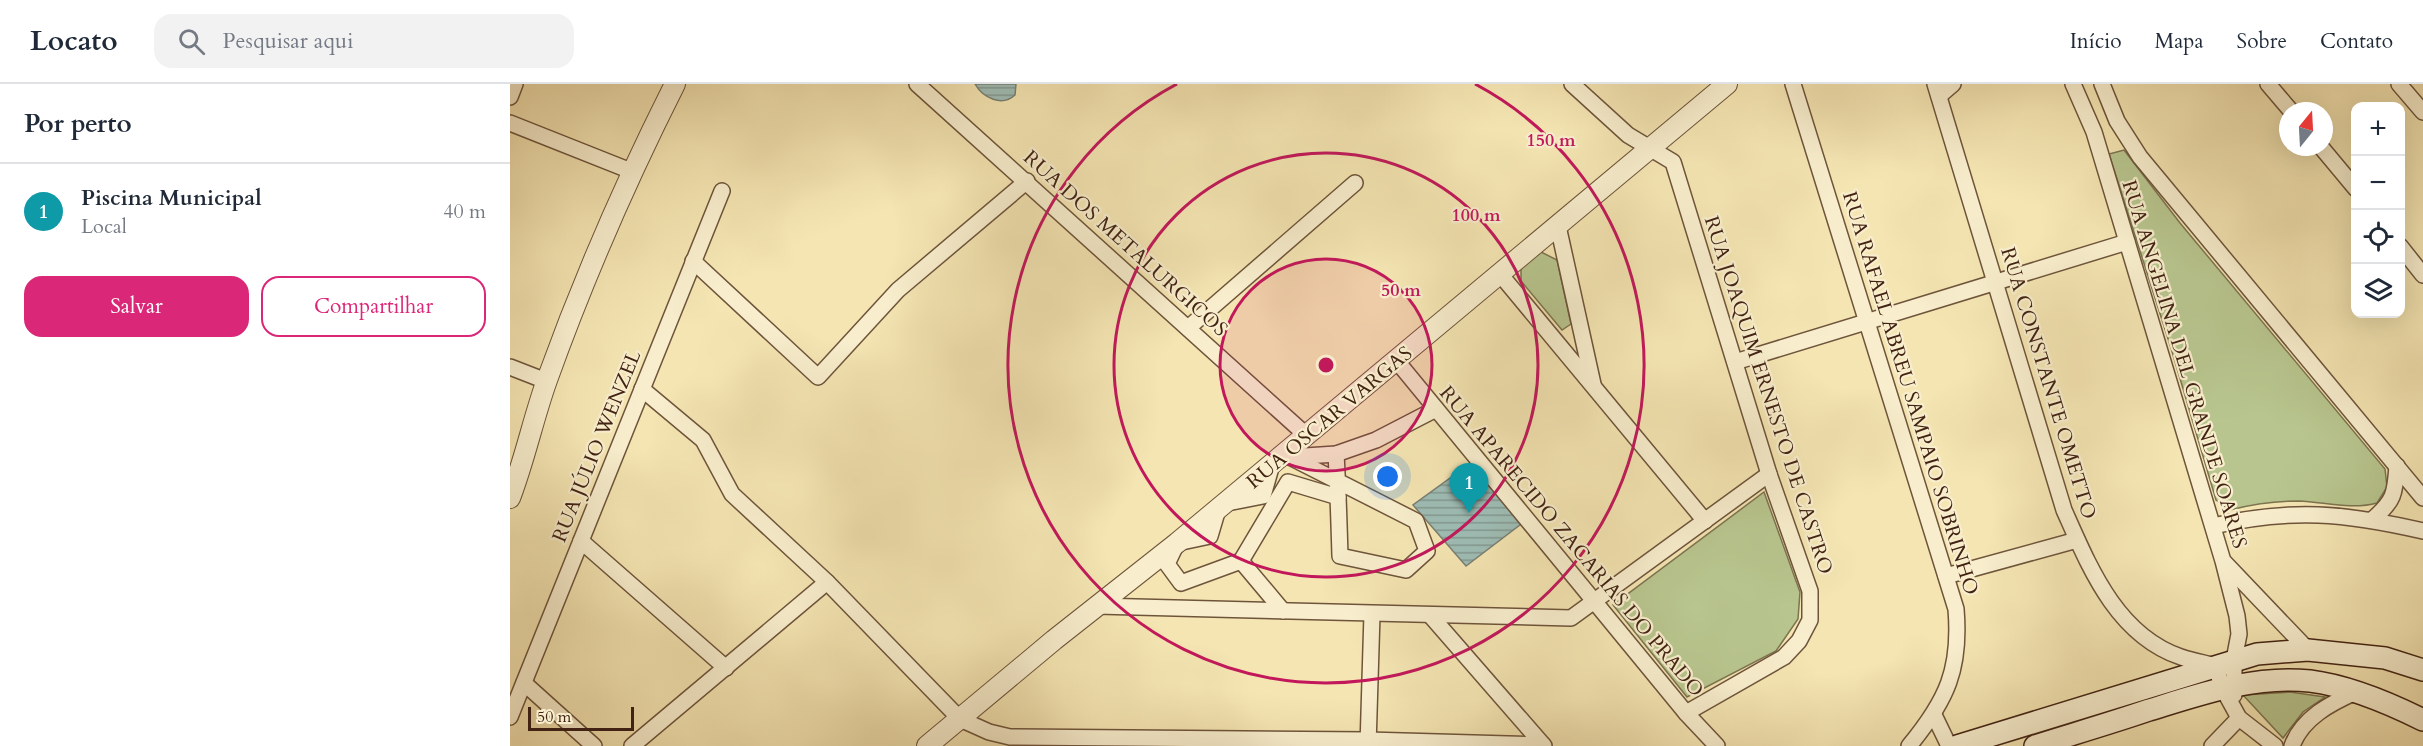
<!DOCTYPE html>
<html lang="pt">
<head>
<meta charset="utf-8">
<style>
	body { margin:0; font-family:Cardo,serif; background:#f2f2f3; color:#1f2937 }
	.controls { position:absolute; right:18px; top:18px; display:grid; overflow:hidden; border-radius:12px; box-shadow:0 6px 24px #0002 }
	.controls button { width:54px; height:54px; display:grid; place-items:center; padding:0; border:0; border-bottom:2px solid #e0e1e3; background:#fff; color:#1f2937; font:30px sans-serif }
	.compass { position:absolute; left:1769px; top:18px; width:54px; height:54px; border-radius:50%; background:#fff; box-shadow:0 6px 24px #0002; rotate:18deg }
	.scale { position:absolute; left:18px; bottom:15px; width:106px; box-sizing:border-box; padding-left:6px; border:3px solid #422313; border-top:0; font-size:16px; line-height:21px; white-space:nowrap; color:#422313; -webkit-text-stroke:4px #f8eecd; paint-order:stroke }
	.you { position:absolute; left:878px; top:393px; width:21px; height:21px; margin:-15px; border:4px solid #fff; border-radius:50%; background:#1a73e8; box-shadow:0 0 0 9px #1a73e833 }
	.badge { display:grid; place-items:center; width:39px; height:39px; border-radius:50%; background:#db2777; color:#fff; font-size:20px; font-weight:700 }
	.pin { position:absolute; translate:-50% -50px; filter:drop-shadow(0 2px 3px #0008) }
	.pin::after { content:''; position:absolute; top:32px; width:21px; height:18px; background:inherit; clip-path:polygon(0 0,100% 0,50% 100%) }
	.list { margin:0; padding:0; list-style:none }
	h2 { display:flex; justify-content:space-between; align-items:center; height:78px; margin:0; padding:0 24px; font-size:26px }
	h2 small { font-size:20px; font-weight:400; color:#747a83 }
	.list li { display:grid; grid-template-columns:39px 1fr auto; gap:18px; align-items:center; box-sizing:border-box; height:96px; padding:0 24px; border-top:2px solid #e0e1e3 }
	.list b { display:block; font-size:22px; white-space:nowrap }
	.list p { margin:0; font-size:20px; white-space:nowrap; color:#747a83 }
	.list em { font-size:20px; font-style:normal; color:#747a83 }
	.actions { display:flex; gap:12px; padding:18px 24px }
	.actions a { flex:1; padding:14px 0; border:2px solid #db2777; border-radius:18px; text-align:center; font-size:21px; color:#db2777 }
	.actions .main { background:#db2777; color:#fff }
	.icon { flex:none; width:33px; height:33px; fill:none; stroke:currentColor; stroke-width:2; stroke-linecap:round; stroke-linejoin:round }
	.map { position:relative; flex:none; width:1913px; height:662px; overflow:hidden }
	header { display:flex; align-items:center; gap:36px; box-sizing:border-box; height:84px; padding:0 30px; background:#fff; border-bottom:2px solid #e0e1e3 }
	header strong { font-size:28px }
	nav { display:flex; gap:33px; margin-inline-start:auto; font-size:21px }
	.search { width:420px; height:54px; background:#f2f2f3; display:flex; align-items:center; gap:15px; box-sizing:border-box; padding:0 21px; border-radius:18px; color:#747a83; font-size:22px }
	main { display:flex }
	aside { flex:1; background:#fff }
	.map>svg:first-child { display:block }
	.green { fill:#b8c58e; stroke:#7d7450; stroke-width:1.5 }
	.water { fill:url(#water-rules); stroke:#797f74; stroke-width:1.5 }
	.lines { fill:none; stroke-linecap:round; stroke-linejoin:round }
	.minor-casing { stroke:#6e543b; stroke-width:18 }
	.tertiary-casing { stroke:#6e543b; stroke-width:22 }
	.secondary-casing { stroke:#422313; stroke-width:24 }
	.minor { stroke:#f8eecd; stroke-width:15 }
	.tertiary { stroke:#f8eecd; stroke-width:20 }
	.secondary { stroke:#f8eecd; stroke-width:21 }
	.ring { fill:none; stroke:#c2185b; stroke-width:3 }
	.labels { text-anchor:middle; stroke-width:4.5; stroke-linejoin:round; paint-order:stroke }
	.street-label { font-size:20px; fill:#422313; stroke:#f8eecd }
	.centre { fill:#c2185b; stroke:#f8eecd; stroke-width:3 }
	.ring-label { font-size:18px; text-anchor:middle; font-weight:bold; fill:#c2185b; stroke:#f8eecd; stroke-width:4.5; stroke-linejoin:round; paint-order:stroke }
</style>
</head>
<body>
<header>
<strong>Locato</strong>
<div class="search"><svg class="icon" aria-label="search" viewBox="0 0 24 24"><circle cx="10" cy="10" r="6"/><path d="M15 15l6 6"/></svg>Pesquisar aqui</div>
<nav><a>Início</a><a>Mapa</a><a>Sobre</a><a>Contato</a></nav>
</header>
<main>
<aside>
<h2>Por perto<small></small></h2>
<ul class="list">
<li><span class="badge" style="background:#0f9aa8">1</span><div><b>Piscina Municipal</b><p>Local</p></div><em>40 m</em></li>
</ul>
<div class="actions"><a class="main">Salvar</a><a>Compartilhar</a></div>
</aside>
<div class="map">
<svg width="1913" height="662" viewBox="0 0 1913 662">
	<defs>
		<pattern id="water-rules" width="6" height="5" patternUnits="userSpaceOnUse" patternTransform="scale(1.5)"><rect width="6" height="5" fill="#9ebdb5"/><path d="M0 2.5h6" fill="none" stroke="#829992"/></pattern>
	</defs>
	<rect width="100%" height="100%" fill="#f4e5b2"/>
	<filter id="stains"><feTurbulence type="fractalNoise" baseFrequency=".00333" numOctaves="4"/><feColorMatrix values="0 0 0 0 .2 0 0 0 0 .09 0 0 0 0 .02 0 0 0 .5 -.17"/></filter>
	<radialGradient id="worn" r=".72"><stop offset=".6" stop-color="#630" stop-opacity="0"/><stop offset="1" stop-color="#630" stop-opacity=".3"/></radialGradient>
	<g class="green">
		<path d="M1614,66L1670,139L1875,385L1877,403L1867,419C1842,426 1814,418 1789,417C1764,417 1743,420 1720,426L1706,416L1661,264L1599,70Z"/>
		<polygon points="1029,167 1047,176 1061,240 1052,246 1011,197 1011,183"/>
		<polygon points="1254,408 1290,508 1288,535 1266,567 1177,613 1103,521"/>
		<polygon points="1780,608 1815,613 1793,628 1773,654 1733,611"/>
	</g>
	<g class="water">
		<path d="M465,0H506L505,11C492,23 473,14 465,0Z"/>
		<polygon points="965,376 1015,437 956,482 903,421"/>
	</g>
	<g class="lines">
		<g class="minor-casing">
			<g id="minor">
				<polyline points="407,0 796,351"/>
				<polyline points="1062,0 1118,51 1163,78 1259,390 1300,507 1300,536 1289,557 1274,573 1176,629"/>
				<path d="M1283,0L1446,525C1451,585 1437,616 1399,662"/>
				<path d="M1425,0L1554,426C1579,482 1606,551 1671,573C1682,577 1695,579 1706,582L1712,603L1729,634L1765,662"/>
				<polyline points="1563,0 1584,48 1713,477 1727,532 1729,550 1724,576 1724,611"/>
				<polyline points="1592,0 1607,37 1630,73 1913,414"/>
				<polyline points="1758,0 1781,27"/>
				<polyline points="1889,0 1913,28"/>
				<polyline points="1429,12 1443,0"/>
				<polyline points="0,13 5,0"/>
				<polyline points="0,39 121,87"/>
				<polyline points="1811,63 1846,105"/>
				<polyline points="1048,142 1083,300"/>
				<polyline points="1890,162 1913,191"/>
				<polyline points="183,177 308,293 388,206 517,97"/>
				<polyline points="990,190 1195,437"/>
				<polyline points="678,244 845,99"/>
				<polyline points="886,276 1176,629 1207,662"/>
				<polyline points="1225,278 1617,158"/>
				<polyline points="0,283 36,297"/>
				<polyline points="132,305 193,356 222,410 317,498 450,635 479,648 500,653 858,656 1033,661"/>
				<path d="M780,373L906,437L917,467L896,486L830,472C829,438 828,404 826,370"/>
				<polyline points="780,373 826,370 866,356 926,325"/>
				<polyline points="717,419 753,412 762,380"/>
				<polyline points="708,425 700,452 667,459 657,480 671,499 731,477 778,398 828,413"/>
				<path d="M1863,435C1884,417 1885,410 1887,382"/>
				<path d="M1703,442C1782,424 1835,429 1913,447"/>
				<polyline points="71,457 216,584"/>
				<polyline points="731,477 773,527"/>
				<polyline points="1715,479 1798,566"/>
				<polyline points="1436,492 1567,456"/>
				<polyline points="587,522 1061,534 1259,390"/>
				<polyline points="920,531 1034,662"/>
				<polyline points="14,599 84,662"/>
				<polyline points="1424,631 1439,662"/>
				<polyline points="0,633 212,107"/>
				<polyline points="122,662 317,498"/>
				<polyline points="858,662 862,530"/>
				<polyline points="1702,662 1729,634"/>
				<path d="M1782,662C1792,634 1821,619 1846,608"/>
			</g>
		</g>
		<g class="tertiary-casing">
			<g id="tertiary">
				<path d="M0,414C15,375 23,335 37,296C73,196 117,95 165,0"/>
				<polyline points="417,662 544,556 667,459 1217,0"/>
			</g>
		</g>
		<g class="secondary-casing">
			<g id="secondary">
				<polyline points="1447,662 1747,570 1798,566 1875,574 1913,586"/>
				<path d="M1525,662C1563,650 1601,639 1639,626C1691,610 1744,591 1800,597C1839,602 1879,619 1913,636"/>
			</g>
		</g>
		<use href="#minor" class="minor"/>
		<use href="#tertiary" class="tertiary"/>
		<use href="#secondary" class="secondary"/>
	</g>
	<circle cx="816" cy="281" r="106" fill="#c2185b" fill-opacity=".12"/>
	<g class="ring">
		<circle cx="816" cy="281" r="106"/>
		<circle cx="816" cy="281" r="212"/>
		<path d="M965 0A318 318 0 1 1 667 0"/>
	</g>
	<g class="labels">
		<g class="street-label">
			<text transform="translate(616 159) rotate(42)" y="7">RUA DOS METALURGICOS</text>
			<text transform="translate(1675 280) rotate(73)" y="7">RUA ANGELINA DEL GRANDE SOARES</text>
			<text transform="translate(1539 299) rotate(73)" y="7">RUA CONSTANTE OMETTO</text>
			<text transform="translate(1401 309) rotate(73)" y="7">RUA RAFAEL ABREU SAMPAIO SOBRINHO</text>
			<text transform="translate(1259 311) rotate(72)" y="7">RUA JOAQUIM ERNESTO DE CASTRO</text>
			<text transform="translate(819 333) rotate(-40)" y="7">RUA OSCAR VARGAS</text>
			<text transform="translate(86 362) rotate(-68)" y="7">RUA JÚLIO WENZEL</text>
			<text transform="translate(1062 457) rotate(50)" y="7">RUA APARECIDO ZACARIAS DO PRADO</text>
		</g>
	</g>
	<circle cx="816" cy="281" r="9" class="centre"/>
	<g class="ring-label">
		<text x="1041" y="62">150 m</text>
		<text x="966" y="137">100 m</text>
		<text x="891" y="212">50 m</text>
	</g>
	<rect width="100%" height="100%" filter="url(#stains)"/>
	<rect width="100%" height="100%" fill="url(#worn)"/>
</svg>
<div class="controls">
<button>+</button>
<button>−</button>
<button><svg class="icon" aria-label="locate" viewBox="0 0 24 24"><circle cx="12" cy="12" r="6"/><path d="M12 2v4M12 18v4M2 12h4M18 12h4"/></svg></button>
<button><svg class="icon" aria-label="layers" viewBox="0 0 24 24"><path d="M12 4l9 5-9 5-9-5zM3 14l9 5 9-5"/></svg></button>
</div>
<svg class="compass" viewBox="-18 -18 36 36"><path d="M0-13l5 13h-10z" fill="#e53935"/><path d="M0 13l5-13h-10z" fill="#747a83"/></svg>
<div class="scale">50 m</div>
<div class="you"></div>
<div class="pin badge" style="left:959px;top:429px;background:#0f9aa8">1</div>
</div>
</main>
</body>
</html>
